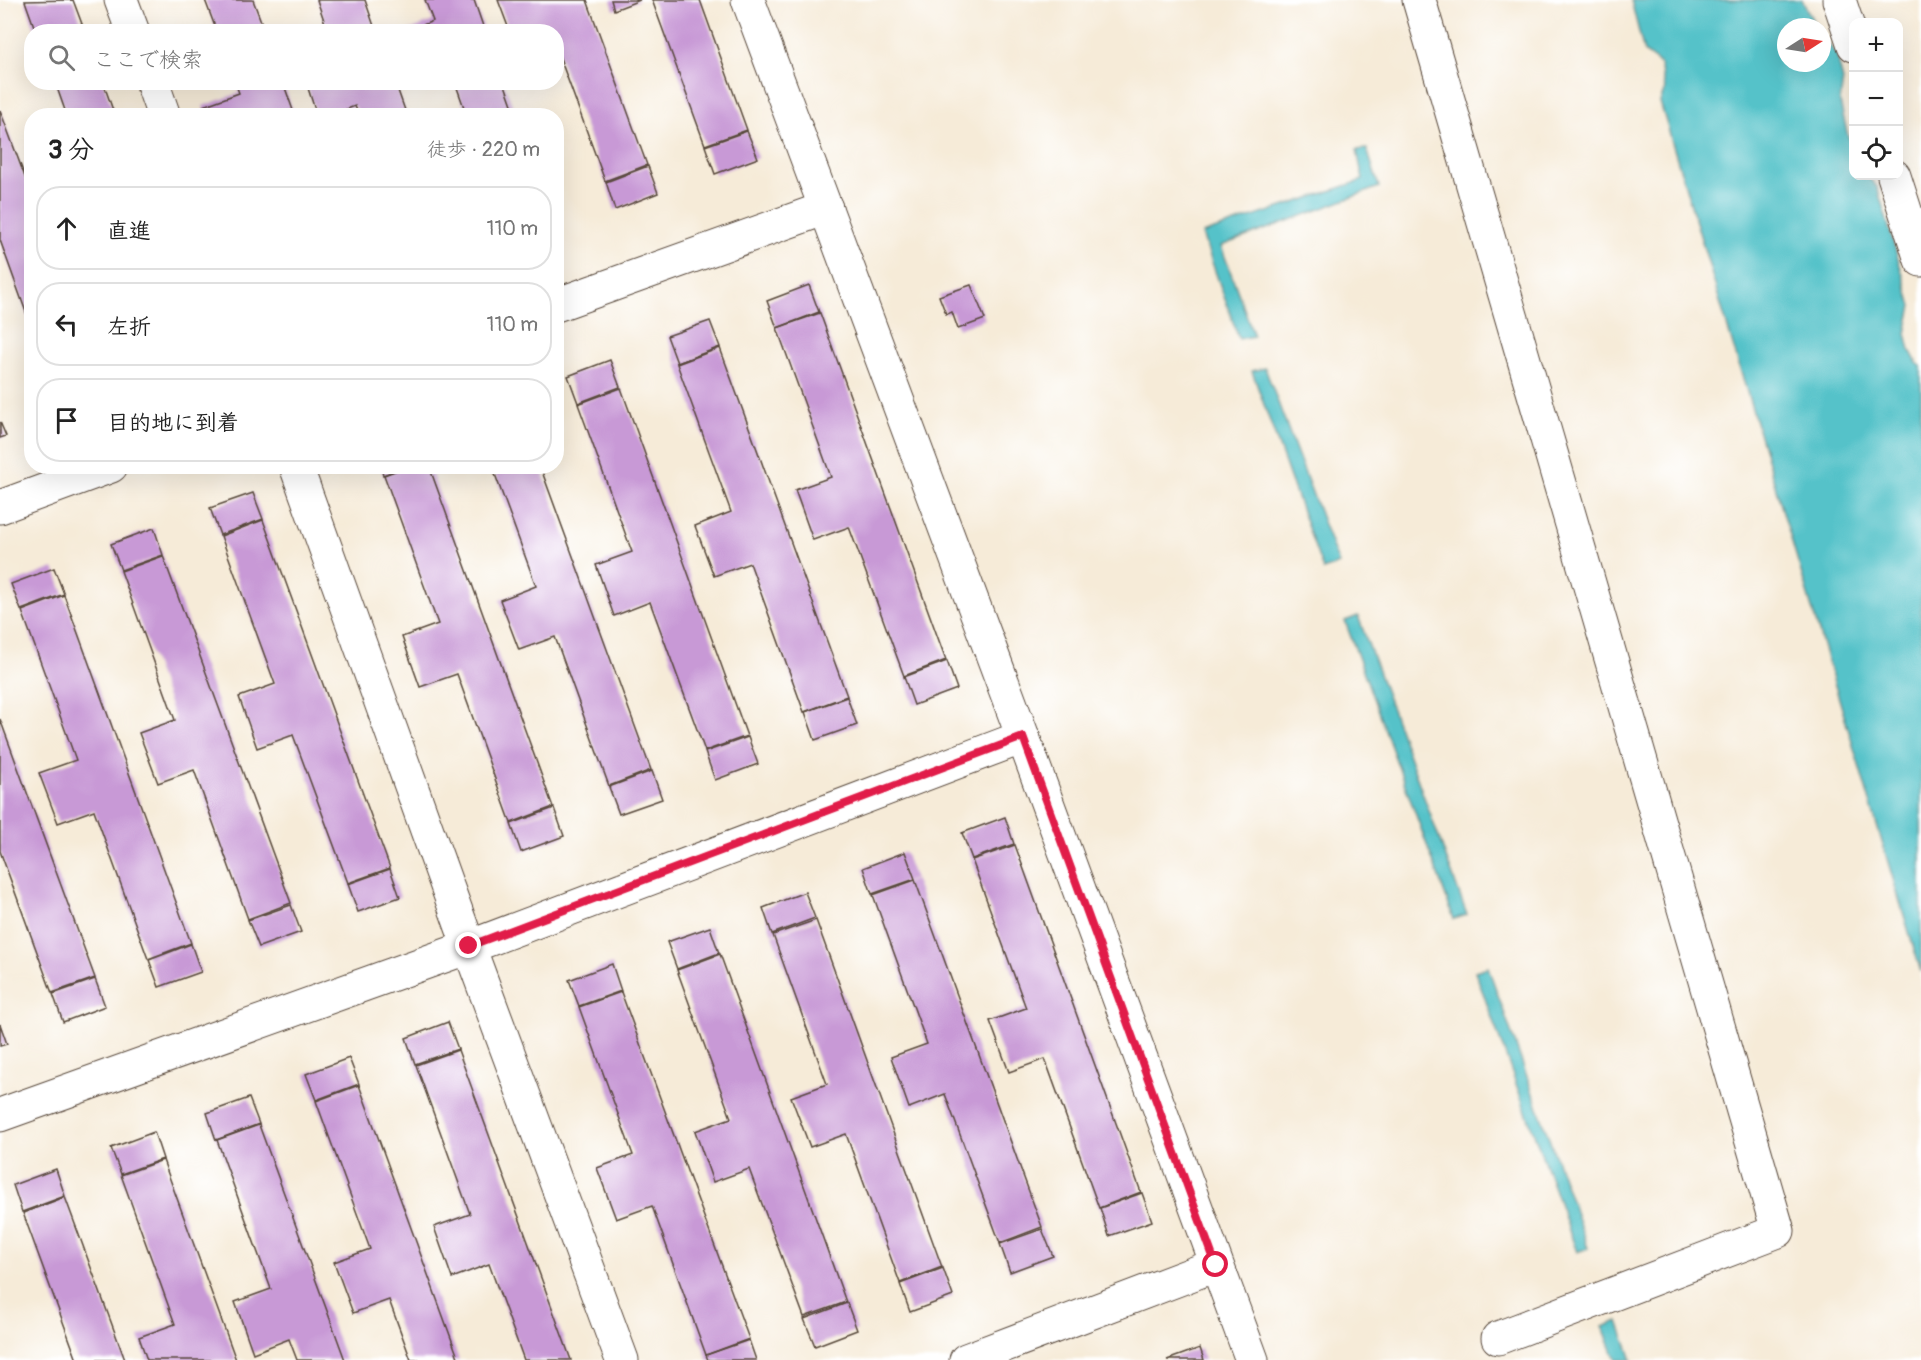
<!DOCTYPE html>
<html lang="ja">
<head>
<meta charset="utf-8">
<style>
	body { margin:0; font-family:Pangolin,"Klee One",sans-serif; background:#f6f6f6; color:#222 }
	.controls { position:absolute; right:18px; top:18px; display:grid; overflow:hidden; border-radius:12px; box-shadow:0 6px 24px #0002 }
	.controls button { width:54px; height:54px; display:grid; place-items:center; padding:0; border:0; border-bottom:2px solid #e0e0e0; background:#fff; color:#222; font:30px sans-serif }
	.compass { position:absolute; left:1777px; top:18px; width:54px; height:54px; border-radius:50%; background:#fff; box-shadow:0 6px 24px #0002; rotate:78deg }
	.stop { position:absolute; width:18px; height:18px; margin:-14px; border:4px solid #e11d48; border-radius:50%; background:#fff }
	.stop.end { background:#e11d48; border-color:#fff; box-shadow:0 2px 6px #0008 }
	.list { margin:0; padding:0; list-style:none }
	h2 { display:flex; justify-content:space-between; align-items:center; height:78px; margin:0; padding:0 24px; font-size:26px }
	h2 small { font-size:20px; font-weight:400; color:#767676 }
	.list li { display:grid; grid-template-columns:39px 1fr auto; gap:18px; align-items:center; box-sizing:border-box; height:84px; margin:0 12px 12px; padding:0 12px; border:2px solid #e0e0e0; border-radius:24px }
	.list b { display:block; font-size:22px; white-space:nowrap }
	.list em { font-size:20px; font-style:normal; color:#767676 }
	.icon { flex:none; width:33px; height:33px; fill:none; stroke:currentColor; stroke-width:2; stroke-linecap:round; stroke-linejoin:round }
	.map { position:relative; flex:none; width:1921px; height:1360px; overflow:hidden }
	.search { position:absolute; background:#fff; box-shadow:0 6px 24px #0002; left:24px; top:24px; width:540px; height:66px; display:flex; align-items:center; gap:15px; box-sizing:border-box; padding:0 21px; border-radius:24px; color:#767676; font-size:22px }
	.panel { position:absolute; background:#fff; box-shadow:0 6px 24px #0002; left:24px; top:108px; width:540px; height:366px; border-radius:24px }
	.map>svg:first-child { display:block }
	.water { fill:#54c2c9; stroke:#487674; stroke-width:1.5 }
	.building { fill:#c899d6 }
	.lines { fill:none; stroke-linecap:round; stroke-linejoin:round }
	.minor-casing { stroke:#57473a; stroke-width:35 }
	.minor { stroke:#fff; stroke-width:33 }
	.route { stroke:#e11d48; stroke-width:8 }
</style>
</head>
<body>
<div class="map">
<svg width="1921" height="1360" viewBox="0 0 1921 1360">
	<rect width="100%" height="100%" fill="#fff"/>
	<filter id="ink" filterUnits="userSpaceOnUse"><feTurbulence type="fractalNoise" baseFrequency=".0167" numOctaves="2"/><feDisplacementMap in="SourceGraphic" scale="12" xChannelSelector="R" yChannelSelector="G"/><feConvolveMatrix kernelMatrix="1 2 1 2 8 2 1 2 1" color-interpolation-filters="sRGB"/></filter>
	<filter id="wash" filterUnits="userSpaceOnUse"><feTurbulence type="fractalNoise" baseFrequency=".008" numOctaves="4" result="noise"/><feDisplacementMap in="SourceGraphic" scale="24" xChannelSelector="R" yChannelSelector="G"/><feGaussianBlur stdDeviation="1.35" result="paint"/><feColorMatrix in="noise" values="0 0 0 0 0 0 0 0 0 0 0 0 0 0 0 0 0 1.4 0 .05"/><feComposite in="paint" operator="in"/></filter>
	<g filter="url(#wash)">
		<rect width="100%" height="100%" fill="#f6ebd8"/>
		<g class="water">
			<polygon points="1631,0 1802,0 1816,27 1786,27 1786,63 1822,63 1822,37 1836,53 1843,80 1840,102 1848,136 1853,147 1854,176 1867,176 1877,187 1912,306 1906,333 1910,350 1917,363 1921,366 1921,972 1660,102 1665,89 1660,64 1644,52"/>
			<polygon points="1367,149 1379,187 1221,246 1254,336 1239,339 1202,234 1363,180 1357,150"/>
			<polygon points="1265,368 1339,564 1323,570 1252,371"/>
			<polygon points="1358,616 1467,915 1454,919 1345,621"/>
			<polygon points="1488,967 1588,1248 1577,1252 1475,971"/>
			<polygon points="1618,1321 1632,1360 1616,1360 1603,1327"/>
		</g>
		<g id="blocks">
			<g class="building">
				<polygon points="73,0 85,32 36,32 25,1"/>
				<polygon points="205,0 253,0 265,32 217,32"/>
				<polygon points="317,0 365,0 376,32 328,32"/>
				<polygon points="425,0 474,0 485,32 405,32 433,21"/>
				<polygon points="498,0 587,0 647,165 605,181 556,47 556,32 510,32"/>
				<polygon points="611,0 640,0 614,10"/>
				<polygon points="652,0 700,0 747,130 705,145"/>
				<polygon points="55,82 103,82 115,116 67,116"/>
				<polygon points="235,82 283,82 295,116 206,116 203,106 239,93"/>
				<polygon points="306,82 395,82 407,116 359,116 355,106 329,116 317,116"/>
				<polygon points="455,82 504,82 516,116 467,116"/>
				<polygon points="0,110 32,196 31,326 0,240"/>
				<polygon points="747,131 758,158 715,174 705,146"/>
				<polygon points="648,166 658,193 615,210 606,182"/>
				<polygon points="809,285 819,312 777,328 767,301"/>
				<polygon points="971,285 985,319 958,329 952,312 946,314 939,296"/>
				<polygon points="820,313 946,660 904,676 849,527 813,540 795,490 831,477 777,328"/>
				<polygon points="710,321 720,347 677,363 667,336"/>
				<polygon points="720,348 847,696 804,712 750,563 714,576 695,526 731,512 677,364"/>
				<polygon points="610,360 620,387 578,403 568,376"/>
				<polygon points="621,388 747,736 705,751 650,602 614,616 596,565 632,552 578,404"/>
				<polygon points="0,422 6,436 0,438"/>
				<polygon points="381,466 405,466 405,467 383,475"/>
				<polygon points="408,466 429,466 553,807 511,823 457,674 420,687 402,637 438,624 384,475"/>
				<polygon points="492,466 540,466 651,770 609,786 555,637 519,650 500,600 536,586"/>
				<polygon points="253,493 263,519 220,535 210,508"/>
				<polygon points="263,520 390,868 348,883 293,735 257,748 239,697 275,684 221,536"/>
				<polygon points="154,528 163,555 121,570 111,544"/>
				<polygon points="163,556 291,903 248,919 194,770 158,783 139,733 175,720 121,571"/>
				<polygon points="54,568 64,594 21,610 11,584"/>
				<polygon points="64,595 191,943 148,959 94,810 58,823 39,773 76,760 22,611"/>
				<polygon points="947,661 957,689 914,705 904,677"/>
				<polygon points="847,697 857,725 815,740 805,712"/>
				<polygon points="0,719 95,978 52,993 0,851"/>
				<polygon points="748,737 758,764 715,780 705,752"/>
				<polygon points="652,771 662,799 619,814 609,787"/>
				<polygon points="554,808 564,836 521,852 511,824"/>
				<polygon points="1005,817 1014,844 972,859 962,833"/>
				<polygon points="1015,845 1141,1192 1099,1208 1045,1059 1009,1072 990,1021 1026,1008 972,860"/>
				<polygon points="905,852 915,879 872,894 863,868"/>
				<polygon points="390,869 400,897 358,912 348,884"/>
				<polygon points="915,880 1042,1227 1000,1243 945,1094 909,1108 891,1057 927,1044 873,895"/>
				<polygon points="805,892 815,918 772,934 763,908"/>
				<polygon points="291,905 301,932 259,947 248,920"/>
				<polygon points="816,920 942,1267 900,1283 846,1134 810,1147 791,1097 827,1084 773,935"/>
				<polygon points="710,927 719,953 677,969 667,942"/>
				<polygon points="191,944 201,972 159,987 149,960"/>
				<polygon points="720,954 846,1302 804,1317 749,1169 713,1182 695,1131 731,1118 677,970"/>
				<polygon points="612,964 621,991 579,1006 569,980"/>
				<polygon points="95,979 105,1006 63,1022 53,994"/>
				<polygon points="621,992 749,1339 706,1355 652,1206 616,1219 597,1168 633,1155 579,1007"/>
				<polygon points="448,1022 458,1049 415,1064 406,1038"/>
				<polygon points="0,1024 7,1044 0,1046"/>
				<polygon points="458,1050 571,1360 524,1360 489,1264 452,1278 434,1227 470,1214 416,1065"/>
				<polygon points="349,1058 359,1084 316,1100 306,1074"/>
				<polygon points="359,1085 459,1360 411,1360 389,1300 353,1313 334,1262 370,1249 316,1101"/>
				<polygon points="249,1098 259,1124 216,1140 207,1113"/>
				<polygon points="259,1125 345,1360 297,1360 289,1339 253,1353 235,1302 271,1289 217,1140"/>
				<polygon points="154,1132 163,1159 121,1174 111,1148"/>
				<polygon points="163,1160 236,1360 147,1360 139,1337 175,1324 121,1175"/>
				<polygon points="56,1169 65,1196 22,1212 13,1185"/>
				<polygon points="1142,1193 1152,1221 1109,1236 1100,1208"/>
				<polygon points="65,1197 125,1360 77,1360 23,1213"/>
				<polygon points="1042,1229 1053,1256 1010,1272 1000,1244"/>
				<polygon points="943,1268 953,1296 910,1312 900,1284"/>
				<polygon points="847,1303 857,1330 815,1346 804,1319"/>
				<polygon points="749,1340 756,1360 708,1360 706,1355"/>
				<polygon points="1200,1348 1204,1360 1167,1360"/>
			</g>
		</g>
	</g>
	<g filter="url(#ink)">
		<use href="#blocks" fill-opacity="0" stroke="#57473a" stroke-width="1.5"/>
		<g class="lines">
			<g class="minor-casing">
				<g id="minor">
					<polyline points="121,0 133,32"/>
					<polyline points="748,0 1023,737 1252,1360"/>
					<polyline points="1419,0 1778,1231 1498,1338"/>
					<polyline points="1839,0 1854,45"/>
					<polyline points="152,82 164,116"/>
					<polyline points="1894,176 1921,260"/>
					<polyline points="556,305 826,208"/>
					<polyline points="296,466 469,947 622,1360"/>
					<polyline points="0,507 111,466"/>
					<polyline points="0,1115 469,947 1023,737"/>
					<polyline points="966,1360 1216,1265"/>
				</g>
			</g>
			<use href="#minor" class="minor"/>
		</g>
	</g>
	<g class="lines" filter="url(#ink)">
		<polyline class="route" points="469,946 1023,737 1216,1265"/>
	</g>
</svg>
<div class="controls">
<button>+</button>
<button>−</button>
<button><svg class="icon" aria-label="locate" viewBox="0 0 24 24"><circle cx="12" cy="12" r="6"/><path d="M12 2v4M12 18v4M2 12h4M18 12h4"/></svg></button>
</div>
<svg class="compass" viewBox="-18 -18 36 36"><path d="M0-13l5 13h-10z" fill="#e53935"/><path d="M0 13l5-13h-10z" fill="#767676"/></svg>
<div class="stop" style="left:1216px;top:1265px"></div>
<div class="stop end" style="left:469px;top:946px"></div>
<div class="search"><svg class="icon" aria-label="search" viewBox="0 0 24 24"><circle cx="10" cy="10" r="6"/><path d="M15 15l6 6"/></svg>ここで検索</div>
<section class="panel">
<h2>3 分<small>徒歩 · 220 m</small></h2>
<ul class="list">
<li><svg class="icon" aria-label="ahead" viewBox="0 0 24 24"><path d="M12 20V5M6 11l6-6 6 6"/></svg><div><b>直進</b></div><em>110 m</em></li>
<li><svg class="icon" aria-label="left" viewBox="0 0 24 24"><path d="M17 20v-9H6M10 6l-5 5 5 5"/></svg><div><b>左折</b></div><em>110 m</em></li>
<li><svg class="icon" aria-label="arrive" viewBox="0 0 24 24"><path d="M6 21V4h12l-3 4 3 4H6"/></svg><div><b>目的地に到着</b></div></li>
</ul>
</section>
</div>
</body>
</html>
